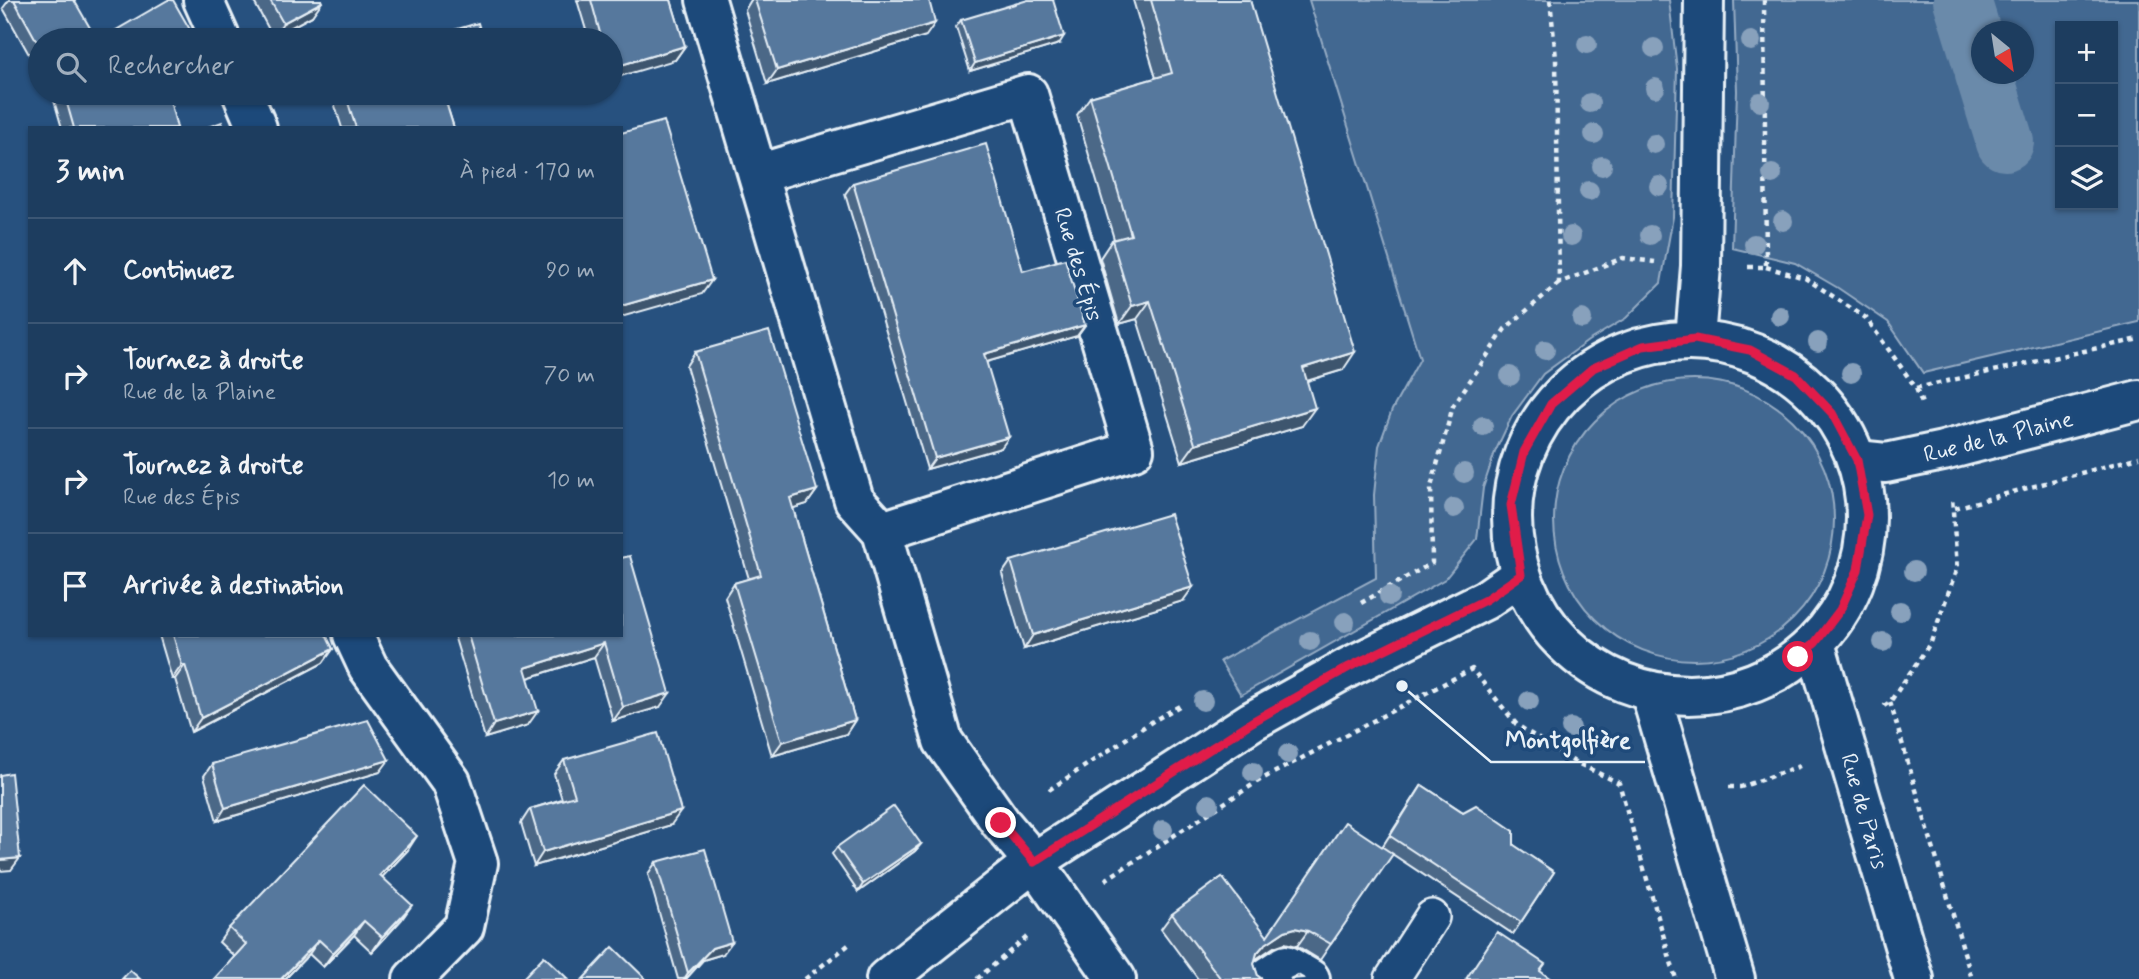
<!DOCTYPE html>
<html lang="fr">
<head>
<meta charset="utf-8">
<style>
	body { margin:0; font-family:Mynerve,sans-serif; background:#254465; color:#f1f3f6 }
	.controls { position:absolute; right:21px; top:21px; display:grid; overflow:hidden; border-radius:0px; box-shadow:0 2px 5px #0004 }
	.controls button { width:63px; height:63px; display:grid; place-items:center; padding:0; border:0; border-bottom:2px solid #3b5674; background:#1d3d5f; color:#f1f3f6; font:35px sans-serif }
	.compass { position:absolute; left:1971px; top:21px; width:63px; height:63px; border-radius:50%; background:#1d3d5f; box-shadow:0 2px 5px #0004; rotate:150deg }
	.stop { position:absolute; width:21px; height:21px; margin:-16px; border:5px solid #e11d48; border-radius:50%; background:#fff }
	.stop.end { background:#e11d48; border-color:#fff; box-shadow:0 2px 7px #0008 }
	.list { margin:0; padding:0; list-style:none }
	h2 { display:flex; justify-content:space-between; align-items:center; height:91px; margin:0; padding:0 28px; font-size:30px }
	h2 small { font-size:23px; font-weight:400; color:#a0aebd }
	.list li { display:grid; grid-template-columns:46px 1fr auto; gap:21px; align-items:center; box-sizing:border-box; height:105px; padding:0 28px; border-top:2px solid #3b5674 }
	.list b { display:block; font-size:26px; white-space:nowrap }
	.list p { margin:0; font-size:23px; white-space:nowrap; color:#a0aebd }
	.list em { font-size:23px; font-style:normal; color:#a0aebd }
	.icon { flex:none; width:38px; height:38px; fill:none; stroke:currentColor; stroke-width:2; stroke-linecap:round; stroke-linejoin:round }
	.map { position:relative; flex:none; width:2139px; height:979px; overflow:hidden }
	.search { position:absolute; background:#1d3d5f; box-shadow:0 2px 5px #0004; left:28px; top:28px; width:595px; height:77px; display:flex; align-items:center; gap:18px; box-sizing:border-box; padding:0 24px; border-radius:38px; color:#a0aebd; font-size:26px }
	.panel { position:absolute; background:#1d3d5f; box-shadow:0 2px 5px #0004; left:28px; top:126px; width:595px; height:511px; border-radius:0px }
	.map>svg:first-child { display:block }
	.green { fill:#436891; stroke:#96acc4; stroke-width:2; fill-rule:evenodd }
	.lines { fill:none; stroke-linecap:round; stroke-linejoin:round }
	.canal { stroke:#6b8aaa; stroke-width:58 }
	.service-casing { stroke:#e8f1f8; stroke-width:38 }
	.minor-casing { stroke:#e8f1f8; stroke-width:44 }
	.path { stroke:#e8f1f8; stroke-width:4.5; stroke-dasharray:5 5; stroke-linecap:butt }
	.service { stroke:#1f4a7a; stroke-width:33 }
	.minor { stroke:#1f4a7a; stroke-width:38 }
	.tree { fill:#88a1bc }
	.wall { fill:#4b6787; stroke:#e8f1f8; stroke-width:2 }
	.shaded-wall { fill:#3d546e; stroke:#e8f1f8; stroke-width:2 }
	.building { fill:#57789d; stroke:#e8f1f8; stroke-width:2 }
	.route { stroke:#e11d48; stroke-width:9 }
	.labels { text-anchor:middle; stroke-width:7; stroke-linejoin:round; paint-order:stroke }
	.street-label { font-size:23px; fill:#e8f1f8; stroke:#1f4a7a }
	.leader { fill:none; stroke:#e8f1f8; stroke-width:2.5 }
	.callout-dot { fill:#e8f1f8; stroke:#1f4a7a; stroke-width:2.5 }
	.callout-label { font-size:24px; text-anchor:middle; font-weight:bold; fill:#e8f1f8; stroke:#1f4a7a; stroke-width:7; stroke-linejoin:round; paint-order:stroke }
</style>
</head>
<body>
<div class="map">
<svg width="2139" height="979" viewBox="0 0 2139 979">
	<rect width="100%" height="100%" fill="#27517f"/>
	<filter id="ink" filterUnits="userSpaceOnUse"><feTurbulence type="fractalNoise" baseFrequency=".0143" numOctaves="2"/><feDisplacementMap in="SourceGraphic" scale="14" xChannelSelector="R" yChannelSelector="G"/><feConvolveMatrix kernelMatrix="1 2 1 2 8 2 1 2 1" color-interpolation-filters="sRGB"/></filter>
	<g filter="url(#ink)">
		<g class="green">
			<polygon points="1309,0 1669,0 1677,69 1673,217 1661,283 1626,318 1588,341 1543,374 1512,416 1495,452 1483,488 1477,539 1445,579 1241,695 1220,661 1376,578 1374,495 1379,446 1392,410 1420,359"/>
			<path d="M1734,0H2139V322L1923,373L1888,322L1838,288L1795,263L1732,248L1737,91ZM2060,26H2113V205H2060ZM1982,32H2024V74H1982Z"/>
			<circle cx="1694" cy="520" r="140"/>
		</g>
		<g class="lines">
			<g class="canal">
				<polyline points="1962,0 1982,65"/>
				<polyline points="1984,74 2005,142"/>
			</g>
			<g class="service-casing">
				<polyline id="service" points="1392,979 1432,917"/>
			</g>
			<g class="minor-casing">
				<g id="minor">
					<polyline points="203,0 221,40"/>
					<polyline points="706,0 854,500 882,531 943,741 1001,823 1034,862 1116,979"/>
					<polyline points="242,93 257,128"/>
					<polyline points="758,174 1028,94 1134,450 882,531"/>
					<polyline points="1695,339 1701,266 1704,0"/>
					<circle cx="1689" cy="518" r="177"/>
					<polyline points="1857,460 1886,463 1943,451 2139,400"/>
					<polyline points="353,635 368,667 451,782 478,863 464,927 413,979"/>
					<polyline points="1815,643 1914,979"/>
					<polyline points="1650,691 1735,979"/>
					<polyline points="886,979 1034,862 1252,721 1349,667 1485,600 1521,575"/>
					<polyline points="1265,979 1286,965 1310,979"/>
				</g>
			</g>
			<g class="path">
				<polyline points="1550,0 1556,58 1559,283 1623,258 1655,262"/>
				<polyline points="1748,267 1766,267 1764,0"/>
				<polyline points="1766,267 1805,278 1866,318 1916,388 1923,406"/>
				<polyline points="1916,388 2139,339"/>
				<polyline points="1955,508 2139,457"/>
				<polyline points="1361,603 1432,563 1431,487 1453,406 1505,329 1559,283"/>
				<polyline points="1890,702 1972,979"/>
				<polyline points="1884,706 1890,702 1931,642 1957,568 1952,497"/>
				<polyline points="1729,787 1741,787 1800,766"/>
				<polyline points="1049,790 1153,721 1183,704"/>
				<polyline points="1105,880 1260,780 1472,669 1517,725 1573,761 1619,783 1676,979"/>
				<polyline points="805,979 851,943"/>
				<polyline points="977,979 1027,937"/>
			</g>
			<use href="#service" class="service"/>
			<use href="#minor" class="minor"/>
		</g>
		<g class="tree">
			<circle cx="1751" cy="41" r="10"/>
			<circle cx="1587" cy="44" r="10"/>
			<circle cx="1654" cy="48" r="10"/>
			<circle cx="1655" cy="88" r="10"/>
			<circle cx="1760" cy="102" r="10"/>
			<circle cx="1590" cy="103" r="10"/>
			<circle cx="1594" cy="134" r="10"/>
			<circle cx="1654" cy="144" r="10"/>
			<circle cx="1602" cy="166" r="10"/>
			<circle cx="1772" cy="174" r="10"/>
			<circle cx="1659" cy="186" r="10"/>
			<circle cx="1589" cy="191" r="10"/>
			<circle cx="1783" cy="221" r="10"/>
			<circle cx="1650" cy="235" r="10"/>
			<circle cx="1571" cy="236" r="10"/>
			<circle cx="1754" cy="244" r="10"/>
			<circle cx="1780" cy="316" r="10"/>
			<circle cx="1582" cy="319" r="10"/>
			<circle cx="1818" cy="342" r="10"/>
			<circle cx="1545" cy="350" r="10"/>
			<circle cx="1851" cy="373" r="10"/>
			<circle cx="1510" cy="376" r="10"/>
			<circle cx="1483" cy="426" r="10"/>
			<circle cx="1464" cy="473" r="10"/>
			<circle cx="1454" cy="508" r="10"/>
			<circle cx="1914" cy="571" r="10"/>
			<circle cx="1389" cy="596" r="10"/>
			<circle cx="1900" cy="611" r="10"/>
			<circle cx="1345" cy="622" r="10"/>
			<circle cx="1310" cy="641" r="10"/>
			<circle cx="1883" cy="642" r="10"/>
			<circle cx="1203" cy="701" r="10"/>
			<circle cx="1529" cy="701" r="10"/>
			<circle cx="1571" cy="728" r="10"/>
			<circle cx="1288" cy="754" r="10"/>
			<circle cx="1253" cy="772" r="10"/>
			<circle cx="1209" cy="804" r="10"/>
			<circle cx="1163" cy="830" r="10"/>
		</g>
		<g class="wall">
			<polygon points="9,0 74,0 40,40 40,74 3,8"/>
			<polygon points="253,0 321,0 312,16 273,37"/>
			<polygon points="577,0 671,0 685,46 675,60 611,40 589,40"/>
			<polygon points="751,0 755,0 926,36 767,84 745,10"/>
			<polygon points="1133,0 1250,0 1343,370 1307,381 1302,426 1182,462 1137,319 1119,324 1100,258 1112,240 1114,239 1077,115 1090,97 1156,78"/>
			<polygon points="961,20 1059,44 970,71 956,27"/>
			<polygon points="51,93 168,93 177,128 62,128 53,97"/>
			<polygon points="331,93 454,93 444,96 454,128 342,128"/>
			<polygon points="853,183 1023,271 1085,325 1077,336 986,362 1001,448 927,469 845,194"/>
			<polygon points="695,352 817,490 807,504 793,508 855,720 846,734 772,756 725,597 734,583 749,579 686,366"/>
			<polygon points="1011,561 1183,601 1024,649 1002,574"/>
			<polygon points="159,635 326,635 333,649 323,663 191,732 175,679 172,679"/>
			<polygon points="454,635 621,635 660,707 613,721 594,657 528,678 528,725 485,738"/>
			<polygon points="564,760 671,825 534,866 521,823 530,809 562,799 554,774"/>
			<polygon points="212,764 380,772 217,821 204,776"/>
			<polygon points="1422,785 1554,872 1513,934 1392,854 1320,960 1297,946 1285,943 1274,947 1255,959 1254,964 1258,976 1262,979 1198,979 1161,929 1172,914 1267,936 1382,847"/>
			<polygon points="921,844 915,851 858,892 832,854 837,847"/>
			<polygon points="408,850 382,877 402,919 372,952 354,935 323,967 309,954 285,979 214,979 235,957 219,942 229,928"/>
			<polygon points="656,862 723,954 703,960 686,979 678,979 648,874"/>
		</g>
		<g class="shaded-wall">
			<polygon points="322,2 312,16 273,37 283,23"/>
			<polygon points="935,23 926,36 767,84 777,70"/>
			<polygon points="1064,36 1059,44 970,71 975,63"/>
			<polygon points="685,46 675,60 611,79 611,68"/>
			<polygon points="712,280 702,294 621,317 621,306"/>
			<polygon points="1150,301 1137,319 1119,324 1132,306"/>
			<polygon points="1085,325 1077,336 976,365 984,354"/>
			<polygon points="1355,352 1343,370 1290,386 1303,368"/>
			<polygon points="1315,408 1302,426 1182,462 1195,444"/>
			<polygon points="1009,437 1001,448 927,469 935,458"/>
			<polygon points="817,490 807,504 781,512 790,498"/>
			<polygon points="1193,587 1183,601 1024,649 1033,635"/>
			<polygon points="604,643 594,657 515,682 525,668"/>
			<polygon points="333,649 323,663 191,732 201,718"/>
			<polygon points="182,665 185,665 175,679 172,679"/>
			<polygon points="670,693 660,707 613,721 623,707"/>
			<polygon points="538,711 528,725 485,738 494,724"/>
			<polygon points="855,720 846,734 772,756 782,742"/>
			<polygon points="389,760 380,772 217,821 225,808"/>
			<polygon points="681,811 671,825 534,866 543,852"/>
			<polygon points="417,836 408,850 370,890 380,875"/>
			<polygon points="921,844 915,851 858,892 863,884"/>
			<polygon points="20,858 11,870 0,871 0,860"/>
			<polygon points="412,905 402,919 372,952 382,937"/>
			<polygon points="364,921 354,935 323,967 333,953"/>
			<polygon points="1295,928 1308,931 1297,946 1285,943 1274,947 1253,961 1257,953 1264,945 1285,931"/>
			<polygon points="319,940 309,954 285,979 281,979"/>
			<polygon points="732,942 723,954 703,960 686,979 684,979 688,973 712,948"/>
		</g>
		<g class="building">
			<polygon points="14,0 74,0 97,40 40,40 40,47"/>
			<polygon points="168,0 173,0 196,40 99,40"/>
			<polygon points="270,0 321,0 322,2 283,23"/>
			<polygon points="591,0 671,0 685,46 611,68 611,40 602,40"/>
			<polygon points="755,0 929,0 935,23 777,70"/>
			<polygon points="1028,0 1053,0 1064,36 975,63 961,20"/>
			<polygon points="1151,0 1250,0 1355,352 1303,368 1315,408 1195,444 1150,301 1132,306 1112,240 1131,235 1090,97 1172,73"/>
			<polygon points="478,23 483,40 420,40"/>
			<polygon points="378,30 381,40 346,40"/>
			<polygon points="64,93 168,93 177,128 74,128"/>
			<polygon points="345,93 443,93 454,128 356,128"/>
			<polygon points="664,121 712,280 621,306 621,133"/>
			<polygon points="222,122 224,128 205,128"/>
			<polygon points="986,144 1023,271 1065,259 1085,325 984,354 1009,437 935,458 853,183"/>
			<polygon points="769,331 817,490 790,498 855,720 782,742 734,583 761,575 695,352"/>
			<polygon points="1170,514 1193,587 1033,635 1011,561"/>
			<polygon points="630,556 670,693 623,707 604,643 525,668 538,711 494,724 468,635 621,635 621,558"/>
			<polygon points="173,635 326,635 333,649 201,718 185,665 182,665"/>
			<polygon points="368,720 389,760 225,808 212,764"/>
			<polygon points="658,733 681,811 543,852 530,809 575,796 564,760"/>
			<polygon points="11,773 20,858 0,860 0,775"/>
			<polygon points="364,785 417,836 380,875 412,905 382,937 364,921 333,953 319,940 281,979 214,979 246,944 229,928"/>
			<polygon points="1422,785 1463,812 1476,805 1514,831 1514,845 1554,872 1521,922 1390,836"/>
			<polygon points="894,806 921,844 863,884 837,847"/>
			<polygon points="1345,822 1393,854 1331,944 1308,931 1295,928 1285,931 1264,945 1257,953 1254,964 1258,976 1262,979 1221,979 1172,914 1222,877 1267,936"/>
			<polygon points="705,849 732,942 712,948 688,973 656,862"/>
			<polygon points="1497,932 1545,964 1540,971 1551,979 1466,979"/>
			<polygon points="613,947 646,979 583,979"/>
			<polygon points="544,956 568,979 522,979"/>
			<polygon points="130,970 140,979 122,979"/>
			<polygon points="1298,975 1303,978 1290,979"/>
		</g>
	</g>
	<g class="lines" filter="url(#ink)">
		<polyline class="route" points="1001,823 1034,862 1252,722 1349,667 1485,600 1521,575 1511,505 1524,452 1551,404 1593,368 1643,346 1695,339 1750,350 1796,375 1832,413 1857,460 1867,515 1858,570 1840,610 1815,643 1798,657"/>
	</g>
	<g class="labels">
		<g class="street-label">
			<text transform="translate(1079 264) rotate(73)" y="8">Rue des Épis</text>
			<text transform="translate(1998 436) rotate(-14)" y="8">Rue de la Plaine</text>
			<text transform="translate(1865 811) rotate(74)" y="8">Rue de Paris</text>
		</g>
	</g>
	<path class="leader" d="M1402 686L1491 762H1645"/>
	<circle class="callout-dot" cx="1402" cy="686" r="7"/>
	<g class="callout-label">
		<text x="1568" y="748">Montgolfière</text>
	</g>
</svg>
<div class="controls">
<button>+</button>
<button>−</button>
<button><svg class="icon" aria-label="layers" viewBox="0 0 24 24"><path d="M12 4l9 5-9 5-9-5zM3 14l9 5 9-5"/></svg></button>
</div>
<svg class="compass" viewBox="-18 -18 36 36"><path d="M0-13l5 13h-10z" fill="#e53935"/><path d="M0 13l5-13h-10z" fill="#a0aebd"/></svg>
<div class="stop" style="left:1798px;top:657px"></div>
<div class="stop end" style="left:1001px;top:823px"></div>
<div class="search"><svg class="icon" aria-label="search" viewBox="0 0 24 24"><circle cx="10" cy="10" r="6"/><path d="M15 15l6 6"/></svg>Rechercher</div>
<section class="panel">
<h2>3 min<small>À pied · 170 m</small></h2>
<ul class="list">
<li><svg class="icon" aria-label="ahead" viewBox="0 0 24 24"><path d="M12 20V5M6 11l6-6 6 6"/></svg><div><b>Continuez</b></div><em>90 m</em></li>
<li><svg class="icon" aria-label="right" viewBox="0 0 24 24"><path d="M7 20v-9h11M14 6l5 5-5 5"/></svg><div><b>Tournez à droite</b><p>Rue de la Plaine</p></div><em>70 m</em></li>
<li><svg class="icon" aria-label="right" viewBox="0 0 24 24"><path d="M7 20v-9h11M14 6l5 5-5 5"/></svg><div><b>Tournez à droite</b><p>Rue des Épis</p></div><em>10 m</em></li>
<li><svg class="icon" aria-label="arrive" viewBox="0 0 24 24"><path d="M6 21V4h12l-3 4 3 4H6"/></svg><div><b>Arrivée à destination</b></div></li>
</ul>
</section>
</div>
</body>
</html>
